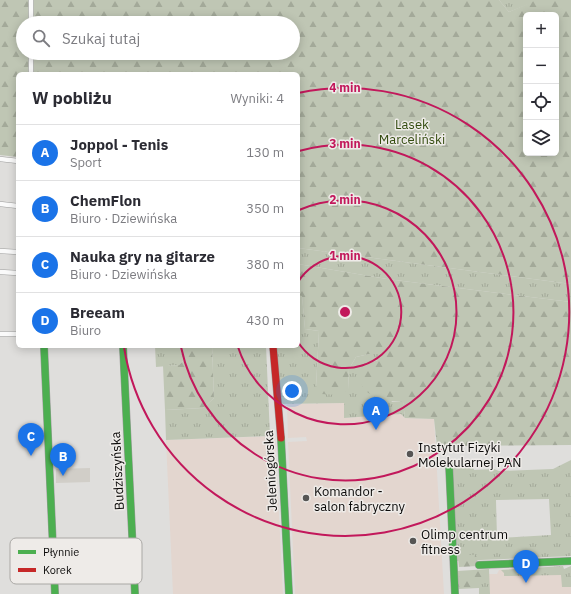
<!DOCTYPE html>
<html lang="pl">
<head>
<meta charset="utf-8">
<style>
	body { margin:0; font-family:"IBM Plex Sans",sans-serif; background:#f2f2f3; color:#2b2b33 }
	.controls { position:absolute; right:12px; top:12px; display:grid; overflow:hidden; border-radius:6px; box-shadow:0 2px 10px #0003 }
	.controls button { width:36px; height:36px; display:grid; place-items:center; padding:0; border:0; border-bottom:1px solid #e1e1e2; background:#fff; color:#2b2b33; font:20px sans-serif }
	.you { position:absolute; left:292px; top:391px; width:14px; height:14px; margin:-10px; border:3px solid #fff; border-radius:50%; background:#1a73e8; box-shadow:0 0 0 6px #1a73e833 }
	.badge { display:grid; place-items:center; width:26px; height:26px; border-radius:50%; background:#1a73e8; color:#fff; font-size:13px; font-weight:700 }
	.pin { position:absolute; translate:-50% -33px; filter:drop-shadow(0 1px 2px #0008) }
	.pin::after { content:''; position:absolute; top:21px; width:14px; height:12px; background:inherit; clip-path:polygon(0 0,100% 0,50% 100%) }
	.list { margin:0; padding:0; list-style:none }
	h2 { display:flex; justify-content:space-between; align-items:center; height:52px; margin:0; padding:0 16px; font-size:17px }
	h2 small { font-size:13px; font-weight:400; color:#7c7c81 }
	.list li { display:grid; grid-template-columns:26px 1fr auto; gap:12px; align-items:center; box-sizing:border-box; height:56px; padding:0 16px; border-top:1px solid #e1e1e2 }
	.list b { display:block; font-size:15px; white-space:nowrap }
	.list p { margin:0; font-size:13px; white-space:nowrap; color:#7c7c81 }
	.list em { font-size:13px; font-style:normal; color:#7c7c81 }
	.icon { flex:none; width:22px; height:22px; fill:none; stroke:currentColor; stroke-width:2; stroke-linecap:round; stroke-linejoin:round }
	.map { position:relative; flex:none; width:571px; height:594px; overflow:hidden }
	.search { position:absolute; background:#fff; box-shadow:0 2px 10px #0003; left:16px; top:16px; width:284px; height:44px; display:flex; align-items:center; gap:10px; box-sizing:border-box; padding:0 14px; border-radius:22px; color:#7c7c81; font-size:15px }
	.panel { position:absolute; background:#fff; box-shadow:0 2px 10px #0003; left:16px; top:72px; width:284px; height:276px; border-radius:6px }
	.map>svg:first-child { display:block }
	.built { fill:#d1cec8 }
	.industrial { fill:#e3d6cf }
	.grass { fill:url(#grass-tufts); fill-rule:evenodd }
	.forest { fill:url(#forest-firs); fill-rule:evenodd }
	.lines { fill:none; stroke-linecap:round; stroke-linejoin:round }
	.street-casing { stroke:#9c9c9b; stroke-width:5.5 }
	.fast-casing { stroke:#9c9c9b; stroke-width:8 }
	.jam-casing { stroke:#9c9c9b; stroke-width:8 }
	.street { stroke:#fafafa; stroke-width:4.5 }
	.fast { stroke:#4caf50; stroke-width:7 }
	.jam { stroke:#c62828; stroke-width:7 }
	.ring { fill:none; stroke:#c2185b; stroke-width:2 }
	.poi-dot { fill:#565554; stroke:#eeebe8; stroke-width:1.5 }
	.labels { text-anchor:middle; stroke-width:3; stroke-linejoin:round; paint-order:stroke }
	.park-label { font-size:13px; fill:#334c0f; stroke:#eeebe8 }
	.poi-label { font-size:13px; fill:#0c0b0a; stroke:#eeebe8; text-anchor:start }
	.street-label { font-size:13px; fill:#0c0b0a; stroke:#eeebe8 }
	.key { fill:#eeebe8; stroke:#aaa8a5; stroke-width:1 }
	.key-label { font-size:11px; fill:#0c0b0a }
	.centre { fill:#c2185b; stroke:#eeebe8; stroke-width:2 }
	.ring-label { font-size:12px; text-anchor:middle; font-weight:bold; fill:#c2185b; stroke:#eeebe8; stroke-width:3; stroke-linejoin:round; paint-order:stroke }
</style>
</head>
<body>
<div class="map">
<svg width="571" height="594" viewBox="0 0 571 594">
	<defs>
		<pattern id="grass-tufts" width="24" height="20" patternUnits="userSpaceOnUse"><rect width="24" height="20" fill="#bfc6b4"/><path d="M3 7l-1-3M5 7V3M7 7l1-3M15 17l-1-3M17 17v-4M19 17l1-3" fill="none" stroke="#a3a999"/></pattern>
		<pattern id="forest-firs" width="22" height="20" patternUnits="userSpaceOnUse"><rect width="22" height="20" fill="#bfc6b4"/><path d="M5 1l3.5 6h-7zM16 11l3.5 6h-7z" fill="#a3a999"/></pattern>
	</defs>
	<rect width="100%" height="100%" fill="#dfdedc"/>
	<polygon class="built" points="90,468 90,482 56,483 56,469"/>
	<g class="industrial">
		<polygon points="344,403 345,418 401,414 405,418 434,419 444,594 295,594 288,442 307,441 306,437 288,438 287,404"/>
		<polygon points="275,436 283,594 173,594 166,440"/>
		<polygon points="562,567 562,569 568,569 571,567 571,594 489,594 488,574 497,574 499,570"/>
	</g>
	<g class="grass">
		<polygon points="499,0 536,0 536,1 509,12"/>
		<polygon points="298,248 571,284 571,302 387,279 298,264"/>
		<polygon points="298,295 302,295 305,329 319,331 316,387 348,389 349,369 356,357 369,354 378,354 378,360 370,361 392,402 403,402 405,418 401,414 344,418 344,403 279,404 276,346 298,346"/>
		<polygon points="155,346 184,346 184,360 179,365 156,367"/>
		<polygon points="212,346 266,346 270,436 166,440 165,410 203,408 214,398"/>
		<path d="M571,460V556L457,561L458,549L456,540L452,468L454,466L473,464L474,470L494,469L499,471L553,469ZM549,499L551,535L497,538L496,500Z"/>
		<polygon points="563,566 564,569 571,566 571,587 562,587 561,575 504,576 504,573 501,570"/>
		<polygon points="489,569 490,594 479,594 479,588 458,589 457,571"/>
	</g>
	<g class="forest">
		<path d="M0,0H499L509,12L536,0H571V284L298,248V74H18V157L0,155ZM526,15H556V153H526ZM23,23H293V53H23Z"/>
		<path d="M298,264L387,279L571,302V445L437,446L434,419L405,418L403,402C383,402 356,395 359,371L363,365L378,360V354H369L356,357L349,369L348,389L341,395L321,394L316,387L319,331L305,329L302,296L298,295Z"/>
		<polygon points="184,346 212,346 214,398 203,408 165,410 163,366 179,365 184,360"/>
		<polygon points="465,555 474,555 477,557 478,566 459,567 458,557"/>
		<polygon points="481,571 483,577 479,588 460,588 459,572"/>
	</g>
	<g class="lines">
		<g class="street-casing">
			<g id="street">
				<polyline points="31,23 31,0"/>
				<polyline points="31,53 31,74"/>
				<polyline points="0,159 18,161"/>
				<polyline points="0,204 18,206"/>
				<polyline points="0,251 18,252"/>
				<polyline points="0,272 18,273"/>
				<polyline points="0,334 18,334"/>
			</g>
		</g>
		<g class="fast-casing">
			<g id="fast">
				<polyline points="44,346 55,594"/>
				<polyline points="123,346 135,594"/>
				<polyline points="281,438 289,594"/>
				<polyline points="449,464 455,594"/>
				<polyline points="479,565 571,561"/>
			</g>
		</g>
		<g class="jam-casing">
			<polyline id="jam" points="273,346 281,438"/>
		</g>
		<use href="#street" class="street"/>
		<use href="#fast" class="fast"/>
		<use href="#jam" class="jam"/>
	</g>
	<g class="ring">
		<path d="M298 282A56 56 0 1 1 298 342"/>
		<path d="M299 210A112 112 0 1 1 238 347"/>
		<path d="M299 151A168 168 0 1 1 181 347"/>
		<path d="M298 93A224 224 0 1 1 124 347"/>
	</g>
	<g class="poi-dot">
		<circle cx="410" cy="454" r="4"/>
		<circle cx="306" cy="498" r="4"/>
		<circle cx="413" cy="541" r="4"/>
	</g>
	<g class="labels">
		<g class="park-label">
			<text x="412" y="129">Lasek<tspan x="412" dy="15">Marceliński</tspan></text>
		</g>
		<g class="poi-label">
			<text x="418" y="452">Instytut Fizyki<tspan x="418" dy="15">Molekularnej PAN</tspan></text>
			<text x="314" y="496">Komandor -<tspan x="314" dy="15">salon fabryczny</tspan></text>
			<text x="421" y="539">Olimp centrum<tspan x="421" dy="15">fitness</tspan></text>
		</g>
		<g class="street-label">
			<text transform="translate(117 471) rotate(-93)" y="5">Budziszyńska</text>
			<text transform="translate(270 471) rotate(-93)" y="5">Jeleniogórska</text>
		</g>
	</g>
	<rect x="10" y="538" width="132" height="46" rx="6" class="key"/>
	<rect x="18" y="550" width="18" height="4" fill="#4caf50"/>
	<rect x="18" y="568" width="18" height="4" fill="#c62828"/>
	<g class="key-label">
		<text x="43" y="556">Płynnie</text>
		<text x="43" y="574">Korek</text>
	</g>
	<circle cx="345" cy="312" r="6" class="centre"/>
	<g class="ring-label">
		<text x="345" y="92">4 min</text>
		<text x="345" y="148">3 min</text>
		<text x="345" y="204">2 min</text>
		<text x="345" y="260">1 min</text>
	</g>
</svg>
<div class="controls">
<button>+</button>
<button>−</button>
<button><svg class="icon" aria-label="locate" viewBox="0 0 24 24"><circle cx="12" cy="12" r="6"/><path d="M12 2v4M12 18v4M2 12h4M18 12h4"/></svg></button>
<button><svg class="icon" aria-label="layers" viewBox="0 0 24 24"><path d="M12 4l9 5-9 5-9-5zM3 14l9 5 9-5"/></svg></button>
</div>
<div class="you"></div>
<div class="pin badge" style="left:376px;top:430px">A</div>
<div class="pin badge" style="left:63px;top:476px">B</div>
<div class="pin badge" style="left:31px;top:456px">C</div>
<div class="pin badge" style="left:526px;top:583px">D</div>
<div class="search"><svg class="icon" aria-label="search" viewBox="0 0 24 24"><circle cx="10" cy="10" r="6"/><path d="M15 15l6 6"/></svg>Szukaj tutaj</div>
<section class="panel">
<h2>W pobliżu<small>Wyniki: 4</small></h2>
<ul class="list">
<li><span class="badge">A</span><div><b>Joppol - Tenis</b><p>Sport</p></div><em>130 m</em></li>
<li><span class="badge">B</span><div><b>ChemFlon</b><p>Biuro · Dziewińska</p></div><em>350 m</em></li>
<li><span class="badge">C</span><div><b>Nauka gry na gitarze</b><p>Biuro · Dziewińska</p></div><em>380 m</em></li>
<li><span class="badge">D</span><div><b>Breeam</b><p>Biuro</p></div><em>430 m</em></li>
</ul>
</section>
</div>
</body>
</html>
